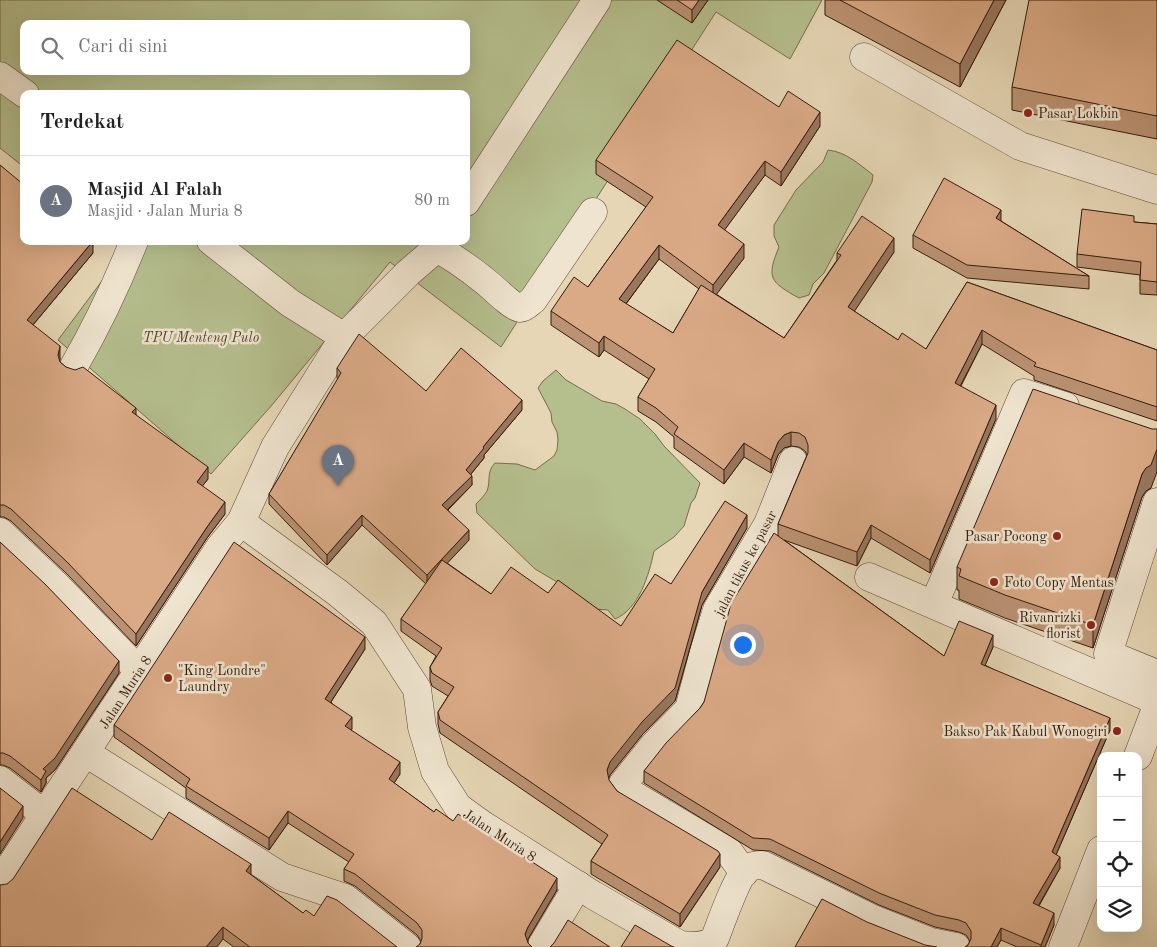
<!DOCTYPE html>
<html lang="id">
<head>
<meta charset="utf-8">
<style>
	body { margin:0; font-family:"Old Standard TT",serif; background:#f6f6f6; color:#222 }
	.controls { position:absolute; right:15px; bottom:15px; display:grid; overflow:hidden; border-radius:10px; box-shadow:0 5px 20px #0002 }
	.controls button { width:45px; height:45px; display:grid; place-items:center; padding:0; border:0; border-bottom:1px solid #e0e0e0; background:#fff; color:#222; font:25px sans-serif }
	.you { position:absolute; left:742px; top:644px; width:18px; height:18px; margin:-12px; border:4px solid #fff; border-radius:50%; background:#1a73e8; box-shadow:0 0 0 8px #1a73e833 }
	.badge { display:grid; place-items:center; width:32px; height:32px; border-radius:50%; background:#8f2418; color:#fff; font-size:16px; font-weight:700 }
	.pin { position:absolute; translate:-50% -41px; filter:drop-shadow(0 1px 2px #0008) }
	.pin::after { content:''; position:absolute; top:26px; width:18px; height:15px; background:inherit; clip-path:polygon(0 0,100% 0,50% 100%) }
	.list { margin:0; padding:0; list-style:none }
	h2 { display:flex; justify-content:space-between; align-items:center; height:65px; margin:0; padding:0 20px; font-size:21px }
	h2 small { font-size:16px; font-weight:400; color:#767676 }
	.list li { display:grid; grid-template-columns:32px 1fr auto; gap:15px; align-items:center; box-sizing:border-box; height:90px; padding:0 20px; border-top:1px solid #e0e0e0 }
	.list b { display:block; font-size:19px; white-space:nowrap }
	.list p { margin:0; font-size:16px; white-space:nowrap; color:#767676 }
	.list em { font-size:16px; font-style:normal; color:#767676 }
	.icon { flex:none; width:28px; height:28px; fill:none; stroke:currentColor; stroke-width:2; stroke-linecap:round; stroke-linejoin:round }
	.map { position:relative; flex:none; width:1157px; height:947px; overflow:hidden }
	.search { position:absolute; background:#fff; box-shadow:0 5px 20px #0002; left:20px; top:20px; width:450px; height:55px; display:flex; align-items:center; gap:12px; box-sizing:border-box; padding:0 18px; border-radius:10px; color:#767676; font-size:19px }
	.panel { position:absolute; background:#fff; box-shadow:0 5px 20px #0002; left:20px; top:90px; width:450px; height:155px; border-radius:10px }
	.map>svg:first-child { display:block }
	.green { fill:#b5be8d; stroke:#766d4d; fill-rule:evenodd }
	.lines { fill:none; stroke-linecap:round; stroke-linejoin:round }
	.minor-casing { stroke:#624a37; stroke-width:29 }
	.minor { stroke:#efe4cf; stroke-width:28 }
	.wall { fill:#bb9273; stroke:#361c0d; fill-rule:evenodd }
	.shaded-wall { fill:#99775e; stroke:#361c0d }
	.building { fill:#daaa86; stroke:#361c0d }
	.poi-dot { fill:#8f2418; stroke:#efe4cf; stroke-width:2 }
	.labels { text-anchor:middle; stroke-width:5; stroke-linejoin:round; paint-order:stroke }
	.poi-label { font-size:14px; fill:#361c0d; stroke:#efe4cf; text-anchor:start }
	.park-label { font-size:14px; font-style:italic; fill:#56442d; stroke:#efe4cf }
	.street-label { font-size:14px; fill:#361c0d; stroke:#efe4cf }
</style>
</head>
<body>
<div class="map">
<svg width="1157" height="947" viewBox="0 0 1157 947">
	<rect width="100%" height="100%" fill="#e6d6b5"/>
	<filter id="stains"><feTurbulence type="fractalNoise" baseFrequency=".004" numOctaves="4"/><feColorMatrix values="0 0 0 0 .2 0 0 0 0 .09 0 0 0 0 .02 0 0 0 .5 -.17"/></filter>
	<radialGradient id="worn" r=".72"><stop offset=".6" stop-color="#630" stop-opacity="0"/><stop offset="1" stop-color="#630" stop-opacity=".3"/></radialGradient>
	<g class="green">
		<path d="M0,0H822L790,59L716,12L501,347L390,262L272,405L211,474L58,340L125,250L115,241H466V94H24V167L0,148ZM24,24H466V71H24Z"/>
		<path d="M828,150C846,152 859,164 873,175L872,182L824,273L813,284L809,295L799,298C770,282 766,278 779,247L774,236V225L796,190L823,162Z"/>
		<path d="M556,370L566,380L602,401L616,404L625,409L640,419L655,434L664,446L700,483L695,498L691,503L684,526L674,537L654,551C649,575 639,609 615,619L608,610L593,609L574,592L535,569L477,513L476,504C480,500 484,496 487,491C491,481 486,472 495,463L517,464L535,470L554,456L557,450L558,440L557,432L552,422L551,413L538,388L543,381Z"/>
	</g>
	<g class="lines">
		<g class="minor-casing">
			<g id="minor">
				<polyline points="864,57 1020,146 1157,190"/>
				<polyline points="0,76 25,94"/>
				<polyline points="466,202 597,0"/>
				<polyline points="211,241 290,303 344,337"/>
				<path d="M437,248C461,262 483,278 503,297C508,301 514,307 520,308C525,308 529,303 533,300L593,212"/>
				<path d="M74,366C97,326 117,284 134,241"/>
				<polyline points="1157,502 1108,654 1157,674"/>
				<path d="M241,522L338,593L374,623L417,689L422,727L435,771L458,807L483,825L593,895L680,945C691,946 708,947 715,938C720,925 738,874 748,868C753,865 758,865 763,865L873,919L931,942L956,947"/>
				<polyline points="0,532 56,585 139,671"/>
				<polyline points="869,577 1157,701"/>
				<polyline points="934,604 1024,393 1065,406"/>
				<polyline points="86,753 282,877 345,898 407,947"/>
				<polyline points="1138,756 1157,706"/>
				<polyline points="0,780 44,814"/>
				<polyline points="744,873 729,852 625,790 622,785 654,745 689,709 704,652 717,610 768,524 793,461"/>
				<polyline points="0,882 220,547 241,522 275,447 344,337 408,273 437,248 441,241"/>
				<polyline points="541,947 578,885"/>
				<polyline points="1063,947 1101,850"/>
			</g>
		</g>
		<use href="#minor" class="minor"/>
	</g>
	<g class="wall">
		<polygon points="657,0 708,0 692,23"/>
		<polygon points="825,0 1006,0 960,87 825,15"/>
		<polygon points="1157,0 1157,139 1012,110 1012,87"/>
		<path d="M779,107L820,126L781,186L765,175L724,230L744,258L716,294L784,338L837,260V253L894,252L854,311L898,340L926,349L967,282L1157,350V421L1034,380V376L982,344L961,386L996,419L930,573L871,538L857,566L784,540L944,656L993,647L985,665L1110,730L1056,855L1060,868L1039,906L1054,925L1045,947H1017L1001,940L997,947H965L968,945L970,941L966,935L959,932L935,927L879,905L770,851L753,850L644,783V771L700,708L704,702L778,536V524L807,455L805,451L799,447L791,446L784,448L778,455L771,473L744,457L724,484L674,448V437L656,422L638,411V397L649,379L604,350L599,357L551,325V311L588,287L646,207L596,174V160ZM659,259L699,289L673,333L626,304Z"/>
		<polygon points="0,165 93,253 33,325 60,358 60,362 66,367 136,415 208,479 202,486 225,514 207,538 136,646 67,574 11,521 4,517 0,517"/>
		<polygon points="1001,221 1089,276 1089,289 967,278 913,248 913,235"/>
		<polygon points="1134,222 1157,224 1157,295 1140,294 1140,275 1077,267 1077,254"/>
		<polygon points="337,368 426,391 522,410 484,455 484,458 471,474 472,485 448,510 469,540 447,563 491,594 548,593 621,626 671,584 747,528 702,605 675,701 642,735 610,775 608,779 617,791 720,867 680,927 591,874 591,861 602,844 440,733 438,724 438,712 448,696 432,686 430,680 430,667 436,656 401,631 401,619 426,584 362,525 327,565 269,504 269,494 338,379 337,378"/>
		<polygon points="1151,488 1146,491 1142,497 1093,648 1005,618 959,599 959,590 957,590 957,567"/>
		<polygon points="0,542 119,673 55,770 46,778 46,783 41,792 10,768 3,765 0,765"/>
		<polygon points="365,649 331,702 352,729 351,730 400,774 394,783 434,812 557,890 528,939 528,943 420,944 421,941 417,935 355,886 344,881 344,869 349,862 288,823 269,850 186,798 186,788 114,737 114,725"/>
		<polygon points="152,840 251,875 303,913 397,947 234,947 223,939 7,884"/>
	</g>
	<g class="shaded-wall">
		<polygon points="699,0 708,0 692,23 692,10"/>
		<polygon points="994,0 1006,0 960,87 960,64"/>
		<polygon points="820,112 820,126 781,186 781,172"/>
		<polygon points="765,161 765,175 718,239 718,225"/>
		<polygon points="1001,210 1001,223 996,218"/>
		<polygon points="894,238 894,252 848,321 848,307"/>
		<polygon points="93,241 93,253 27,332 27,320"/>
		<polygon points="744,244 744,258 713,299 713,285"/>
		<polygon points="659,245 659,259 619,313 619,299"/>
		<polygon points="982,330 982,344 955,396 955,383"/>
		<polygon points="604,336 604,350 599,357 599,343"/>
		<polygon points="60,346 60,358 58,367 58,355"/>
		<polygon points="522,400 522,410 484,455 484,458 466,480 466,470 483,447"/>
		<polygon points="996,405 996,419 930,573 930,560"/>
		<polygon points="136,408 136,420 132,412"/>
		<polygon points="791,432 791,446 784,448 778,455 771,473 771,460 778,442 784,435"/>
		<polygon points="744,443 744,457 724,484 724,470"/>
		<polygon points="1157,449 1157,472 1151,488 1146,491 1142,497 1093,648 1093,625 1142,474"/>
		<polygon points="208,467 208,479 197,493 197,482"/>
		<polygon points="472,476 472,485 442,515 442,505"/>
		<polygon points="225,502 225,514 207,538 136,646 136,634 207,527"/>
		<polygon points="362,515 362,525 327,565 327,555"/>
		<polygon points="747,515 747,528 702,605 675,701 642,735 610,775 607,783 607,770 610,762 702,592"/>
		<polygon points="871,525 871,538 857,566 857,552"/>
		<polygon points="469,530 469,540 427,585 427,575"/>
		<polygon points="993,635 993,647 981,675 981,664"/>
		<polygon points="365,637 365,649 325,711 325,699"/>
		<polygon points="119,661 119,673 55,770 46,778 46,783 41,792 41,780 43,769"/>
		<polygon points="352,717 352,729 345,738 345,726"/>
		<polygon points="1110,718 1110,730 1052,864 1052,852"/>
		<polygon points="400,762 400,774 389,791 389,779"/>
		<polygon points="23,806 23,818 0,854 0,842"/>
		<polygon points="288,811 288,823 269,850 269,838"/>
		<polygon points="720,854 720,867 680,927 680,914"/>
		<polygon points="1060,857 1060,868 1033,915 1033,903"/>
		<polygon points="251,864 251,876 246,871"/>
		<polygon points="557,878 557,890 528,939 525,946 525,934 528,927"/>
		<polygon points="1054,913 1054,925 1045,947 1041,947 1041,945"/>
		<polygon points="223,927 223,939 217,947 206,947"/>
		<polygon points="1001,928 1001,940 997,947 991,947"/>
	</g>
	<g class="building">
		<polygon points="677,0 699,0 692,10"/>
		<polygon points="840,0 994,0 960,64"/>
		<polygon points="1029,0 1157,0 1157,116 1012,87"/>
		<polygon points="677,40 779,107 788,91 820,112 781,172 765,161 718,225 744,244 713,285 659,245 619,299 673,333 701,285 784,338 841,255 837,253 862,216 894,238 848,307 898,340 902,333 926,349 967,282 1157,350 1157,407 1034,366 1036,363 982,330 955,383 996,405 930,560 871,525 857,552 778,524 808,453 808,445 805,437 799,433 791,432 784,435 778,442 771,460 744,443 724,470 674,434 678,427 656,408 638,397 655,369 604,336 599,343 551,311 574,277 588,287 653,197 596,160"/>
		<polygon points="0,165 24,185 24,241 93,241 27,320 60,346 58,355 60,362 66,367 75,370 83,367 136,408 132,412 208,467 197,482 225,502 207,527 136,634 67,562 11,509 4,505 0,505"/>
		<polygon points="944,178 1001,210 996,218 1089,276 967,265 913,235"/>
		<polygon points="1082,209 1134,216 1134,222 1157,224 1157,282 1140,280 1141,262 1077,254"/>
		<polygon points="359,334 426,391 461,348 522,400 483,447 484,448 466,470 472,476 442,505 469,530 427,575 362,515 327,555 269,494 341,373 337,368"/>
		<polygon points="1033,389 1152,429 1157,429 1157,449 1151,465 1146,468 1142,474 1093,625 1005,595 959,576 961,569 957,567"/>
		<polygon points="725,501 747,515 702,592 675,688 642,722 610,762 607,770 609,780 617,791 718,851 720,854 680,914 591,861 608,835 440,720 438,712 454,687 432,673 430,667 442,648 401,619 442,560 491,594 511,567 548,593 558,580 621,626 655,574 671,584"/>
		<polygon points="774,533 944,656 959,621 993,635 981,664 1110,718 1052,852 1060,857 1033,903 1054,913 1041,945 1001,928 991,947 965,947 968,945 971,939 971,931 966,923 959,920 935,915 879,893 770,839 753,838 644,771 666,743 700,708 704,702 731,604"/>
		<polygon points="0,542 45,584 119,661 55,758 43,769 46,771 41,780 10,756 3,753 0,753"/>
		<polygon points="234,542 365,637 325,699 352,717 345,726 400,762 389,779 434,812 436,809 453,821 458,814 557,878 528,927 525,934 528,943 532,947 416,947 420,944 422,938 422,930 417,923 355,874 344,869 354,854 288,811 269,838 186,786 190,779 114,725"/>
		<polygon points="0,788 23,806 0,842"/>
		<polygon points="72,788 152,840 169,812 251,864 246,871 303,913 306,910 314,916 327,896 337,900 397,947 250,947 223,927 206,947 0,947 0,885 7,884 13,879"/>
		<polygon points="822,899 867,922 925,945 937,947 795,947"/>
		<polygon points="568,920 610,947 550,947 554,943"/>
		<polygon points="635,925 673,947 674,947 621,947"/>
	</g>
	<g class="poi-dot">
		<circle cx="1028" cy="113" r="5"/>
		<circle cx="1057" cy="536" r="5"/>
		<circle cx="994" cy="582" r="5"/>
		<circle cx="1091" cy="625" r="5"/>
		<circle cx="168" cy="678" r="5"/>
		<circle cx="1117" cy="731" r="5"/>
	</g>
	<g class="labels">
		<g class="poi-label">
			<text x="1038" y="118">Pasar Lokbin</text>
			<text x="1047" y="541" text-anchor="end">Pasar Pocong</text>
			<text x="1004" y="587">Foto Copy Mentas</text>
			<text x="1081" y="622" text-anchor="end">Rivanrizki<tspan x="1081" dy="16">florist</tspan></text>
			<text x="178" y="675">"King Londre"<tspan x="178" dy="16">Laundry</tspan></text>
			<text x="1107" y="736" text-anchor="end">Bakso Pak Kabul Wonogiri</text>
		</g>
		<g class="park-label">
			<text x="201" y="342">TPU Menteng Pulo</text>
		</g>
		<g class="street-label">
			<text transform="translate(745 563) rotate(-62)" y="5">jalan tikus ke pasar</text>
			<text transform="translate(125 692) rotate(-57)" y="5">Jalan Muria 8</text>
			<text transform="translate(500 835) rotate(33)" y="5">Jalan Muria 8</text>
		</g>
	</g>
	<rect width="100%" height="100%" filter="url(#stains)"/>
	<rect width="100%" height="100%" fill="url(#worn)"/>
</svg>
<div class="controls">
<button>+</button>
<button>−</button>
<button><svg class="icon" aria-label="locate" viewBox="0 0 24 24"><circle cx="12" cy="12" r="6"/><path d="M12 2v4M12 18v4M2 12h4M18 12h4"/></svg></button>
<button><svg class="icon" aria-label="layers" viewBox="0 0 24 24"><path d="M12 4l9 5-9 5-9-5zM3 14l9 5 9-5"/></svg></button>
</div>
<div class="you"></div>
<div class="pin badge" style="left:338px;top:486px;background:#6b7280">A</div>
<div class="search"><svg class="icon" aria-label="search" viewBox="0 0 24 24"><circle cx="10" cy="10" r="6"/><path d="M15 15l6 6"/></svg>Cari di sini</div>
<section class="panel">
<h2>Terdekat<small></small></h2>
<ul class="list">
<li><span class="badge" style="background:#6b7280">A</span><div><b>Masjid Al Falah</b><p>Masjid · Jalan Muria 8</p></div><em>80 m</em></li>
</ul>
</section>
</div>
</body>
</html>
